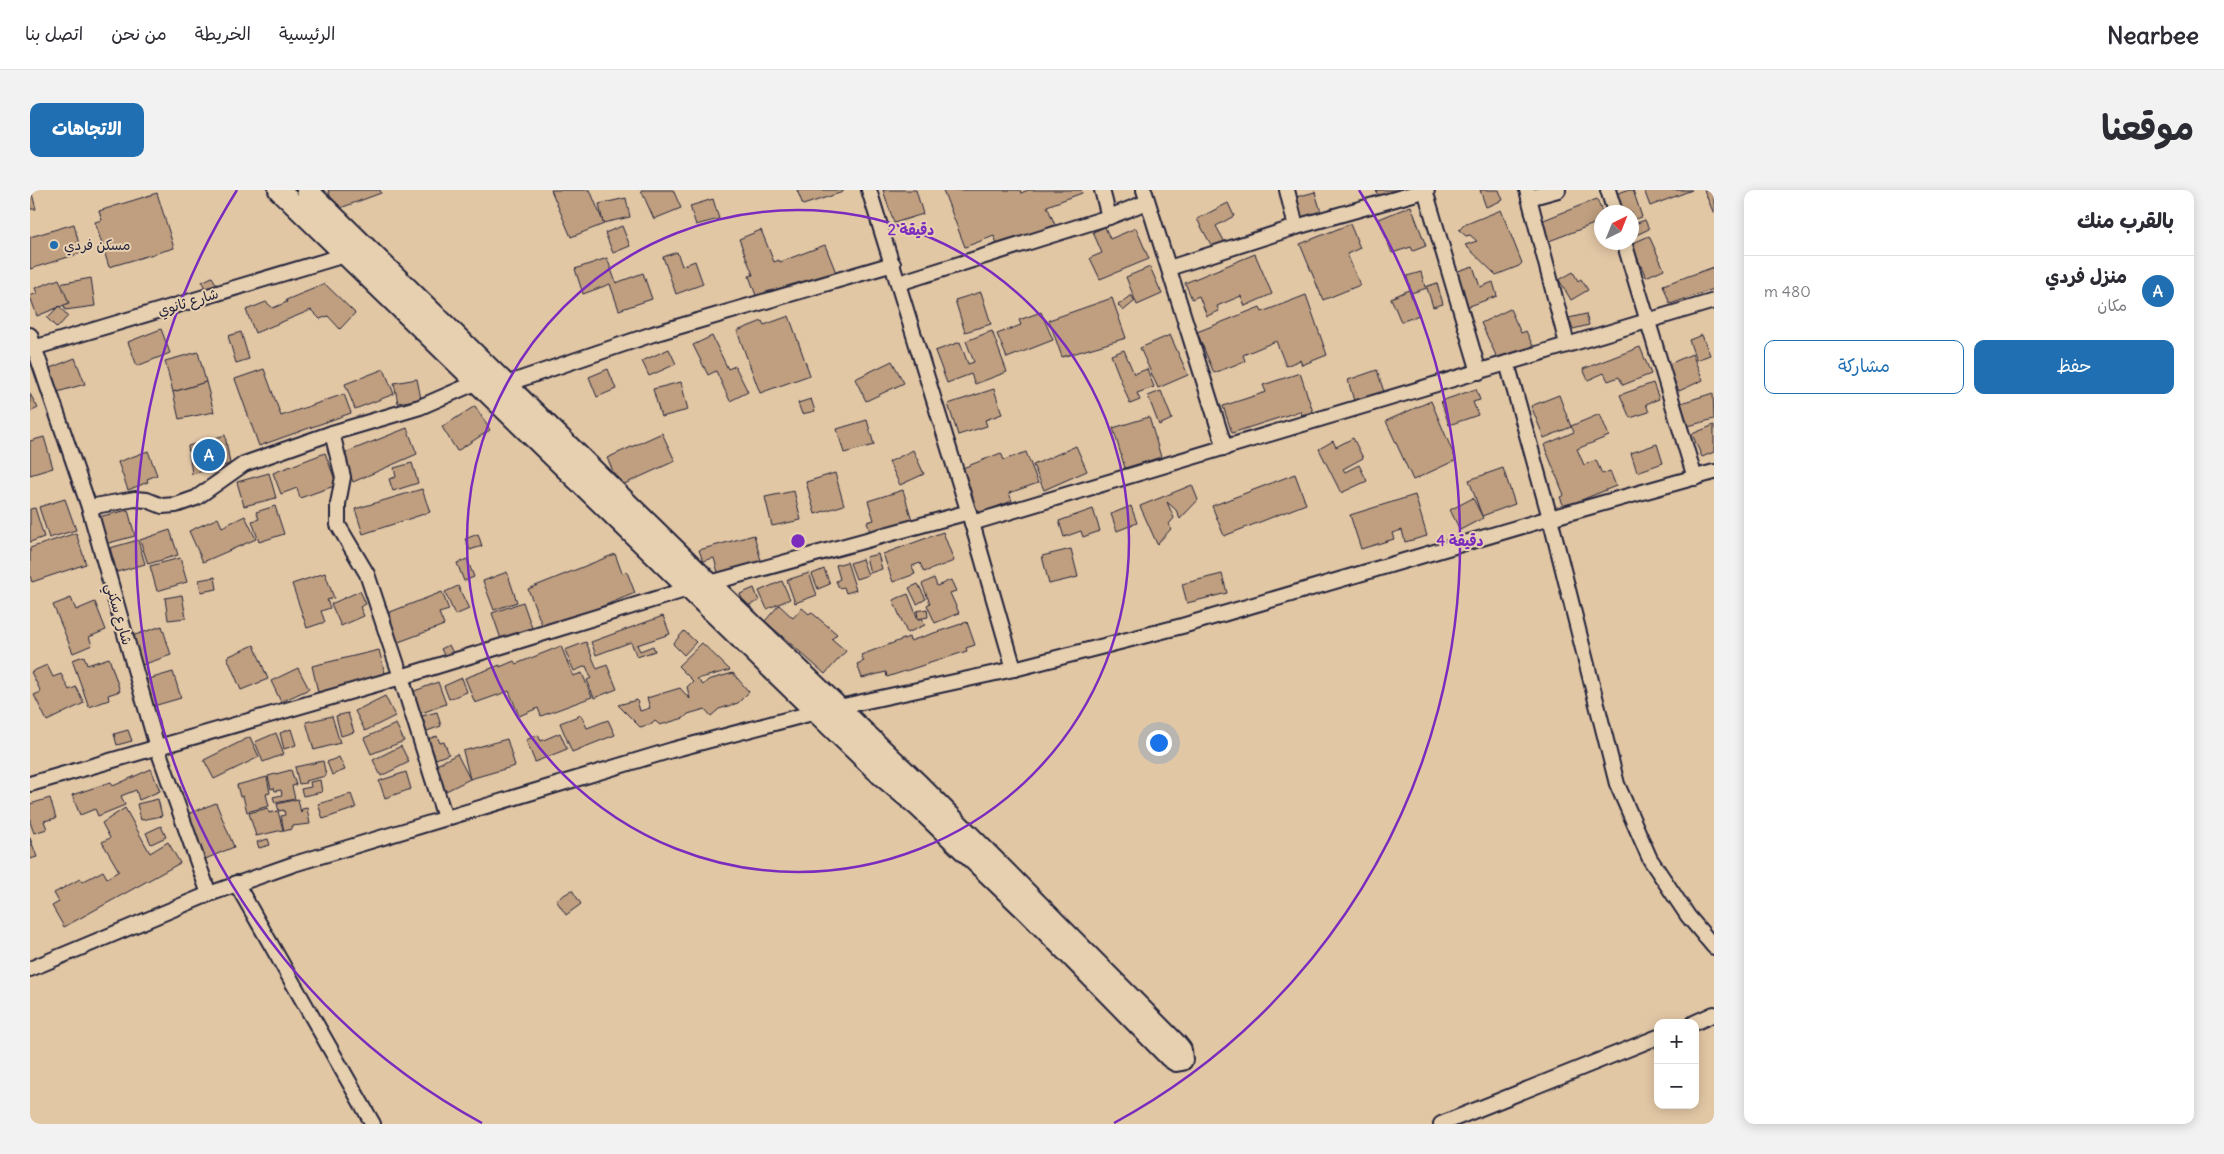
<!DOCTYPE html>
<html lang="ar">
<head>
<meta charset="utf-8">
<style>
	body { margin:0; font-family:Delius,"Playpen Sans Arabic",sans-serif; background:#f2f2f3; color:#2b2b33; direction:rtl }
	.controls { position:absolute; right:15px; bottom:15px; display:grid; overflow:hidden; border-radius:10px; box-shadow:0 2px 12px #0003 }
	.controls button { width:45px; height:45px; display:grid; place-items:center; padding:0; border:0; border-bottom:1px solid #e1e1e2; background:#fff; color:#2b2b33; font:25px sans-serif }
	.compass { position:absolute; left:1564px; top:15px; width:45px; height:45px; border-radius:50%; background:#fff; box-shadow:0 2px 12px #0003; rotate:43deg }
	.you { position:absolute; left:1128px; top:552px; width:18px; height:18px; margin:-12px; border:4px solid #fff; border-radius:50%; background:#1a73e8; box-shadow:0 0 0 8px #1a73e833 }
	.badge { display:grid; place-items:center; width:32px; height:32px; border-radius:50%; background:#1f6fb2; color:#fff; font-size:16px; font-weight:700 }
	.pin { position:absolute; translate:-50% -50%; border:2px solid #fff; box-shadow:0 1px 5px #0006 }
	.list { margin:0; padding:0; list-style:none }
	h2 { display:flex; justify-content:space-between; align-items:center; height:65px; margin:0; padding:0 20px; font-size:21px }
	h2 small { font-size:16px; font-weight:400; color:#7c7c81 }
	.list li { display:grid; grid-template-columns:32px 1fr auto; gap:15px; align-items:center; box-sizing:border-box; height:70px; padding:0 20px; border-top:1px solid #e1e1e2 }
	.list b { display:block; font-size:19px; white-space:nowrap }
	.list p { margin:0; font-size:16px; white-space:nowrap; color:#7c7c81 }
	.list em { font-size:16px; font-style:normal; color:#7c7c81 }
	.actions { display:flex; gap:10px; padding:15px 20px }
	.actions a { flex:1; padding:11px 0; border:1px solid #1f6fb2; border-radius:10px; text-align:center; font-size:18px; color:#1f6fb2 }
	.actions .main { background:#1f6fb2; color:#fff }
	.map { position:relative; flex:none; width:1684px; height:934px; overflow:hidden; direction:ltr; border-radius:10px }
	header { display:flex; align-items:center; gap:30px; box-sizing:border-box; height:70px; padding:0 25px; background:#fff; border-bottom:1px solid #e1e1e2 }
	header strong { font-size:24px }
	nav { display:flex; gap:28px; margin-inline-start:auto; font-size:18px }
	.intro { display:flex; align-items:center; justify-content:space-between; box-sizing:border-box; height:120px; padding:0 30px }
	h1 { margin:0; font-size:35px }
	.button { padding:12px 22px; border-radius:10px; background:#1f6fb2; color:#fff; font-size:18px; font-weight:700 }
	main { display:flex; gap:30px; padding:0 30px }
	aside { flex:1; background:#fff; border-radius:10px; box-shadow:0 2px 12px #0003 }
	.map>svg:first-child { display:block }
	.building { fill:#bf9f7f; stroke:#22223b }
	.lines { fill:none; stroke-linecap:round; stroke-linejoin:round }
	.street-casing { stroke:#22223b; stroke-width:18 }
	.secondary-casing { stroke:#22223b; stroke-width:24 }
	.street { stroke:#e7d0b0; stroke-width:14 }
	.secondary { stroke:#e7d0b0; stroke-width:20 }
	.ring { fill:none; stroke:#7b2cbf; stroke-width:2.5 }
	.poi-dot { fill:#1f6fb2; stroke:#e7d0b0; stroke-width:2 }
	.labels { text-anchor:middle; stroke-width:4; stroke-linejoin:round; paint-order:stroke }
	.poi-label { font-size:14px; fill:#22223b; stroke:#e7d0b0; text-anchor:start }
	.street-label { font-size:14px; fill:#22223b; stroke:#e7d0b0 }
	.centre { fill:#7b2cbf; stroke:#e7d0b0; stroke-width:2.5 }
	.ring-label { font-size:15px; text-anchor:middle; font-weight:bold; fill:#7b2cbf; stroke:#e7d0b0; stroke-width:4; stroke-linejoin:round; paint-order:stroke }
</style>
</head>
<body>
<header>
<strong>Nearbee</strong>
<nav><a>الرئيسية</a><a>الخريطة</a><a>من نحن</a><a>اتصل بنا</a></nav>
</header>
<div class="intro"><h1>موقعنا</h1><a class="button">الاتجاهات</a></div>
<main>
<aside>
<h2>بالقرب منك<small></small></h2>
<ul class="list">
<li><span class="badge">A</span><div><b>منزل فردي</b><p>مكان</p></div><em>480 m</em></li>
</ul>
<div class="actions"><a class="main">حفظ</a><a>مشاركة</a></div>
</aside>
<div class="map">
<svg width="1684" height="934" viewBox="0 0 1684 934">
	<rect width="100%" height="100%" fill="#e2c7a5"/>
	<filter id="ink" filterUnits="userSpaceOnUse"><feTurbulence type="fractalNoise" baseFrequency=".02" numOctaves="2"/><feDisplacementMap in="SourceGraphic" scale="10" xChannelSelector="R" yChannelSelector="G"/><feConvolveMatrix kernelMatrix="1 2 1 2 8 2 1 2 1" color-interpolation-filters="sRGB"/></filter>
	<g filter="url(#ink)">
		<g class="building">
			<polygon points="0,0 1,0 6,19 0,19"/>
			<polygon points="298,0 350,0 351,3 305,20"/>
			<polygon points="521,0 560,0 574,34 541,47"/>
			<polygon points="611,0 643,0 651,18 624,29"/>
			<polygon points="767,0 813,0 813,2 773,15"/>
			<polygon points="853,0 886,0 893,24 864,33"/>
			<polygon points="913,0 990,0 991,3 998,0 1051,0 1052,3 1017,16 1025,35 968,56 964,46 935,57"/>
			<polygon points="1346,0 1376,0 1349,10"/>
			<polygon points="1450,0 1469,0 1473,10 1456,17"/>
			<polygon points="1597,0 1603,0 1612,27 1602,30 1602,22 1592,22 1586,4"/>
			<polygon points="1614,0 1662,0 1620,16"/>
			<polygon points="1674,0 1684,0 1684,24"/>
			<polygon points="1285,2 1294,32 1268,39 1259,9"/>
			<polygon points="127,3 144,58 79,77 65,32 72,30 69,21"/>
			<polygon points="596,8 600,27 573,33 569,14"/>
			<polygon points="683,9 689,29 666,35 660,16"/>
			<polygon points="1567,9 1572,22 1572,31 1519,51 1511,31"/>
			<polygon points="1198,13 1204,26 1186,36 1198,58 1186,64 1167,29"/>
			<polygon points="1381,16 1396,56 1383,61 1381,57 1362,63 1349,29"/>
			<polygon points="1471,20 1492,73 1489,76 1466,85 1435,55 1447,51 1440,45 1436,46 1429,40 1434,35"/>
			<polygon points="1615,30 1619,39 1602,47 1602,35"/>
			<polygon points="44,34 51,63 0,79 0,47"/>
			<polygon points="1320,34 1330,58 1317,64 1330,95 1293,110 1270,54"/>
			<polygon points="592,36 600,56 583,63 575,43"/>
			<polygon points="1075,37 1080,49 1106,38 1119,69 1070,89 1060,68 1072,63 1063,42"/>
			<polygon points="731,40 744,72 749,70 750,72 795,55 807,85 728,111 719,86 723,85 709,49"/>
			<polygon points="1619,46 1634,79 1616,87 1601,54"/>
			<polygon points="647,62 652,76 665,71 673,94 646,104 633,67"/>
			<polygon points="1225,64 1242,104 1215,116 1211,106 1187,116 1189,121 1177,126 1169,106 1162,109 1155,93"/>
			<polygon points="577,68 586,93 613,83 622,109 589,120 580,94 553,104 545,79"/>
			<polygon points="1443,76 1450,97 1463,92 1467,106 1437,117 1425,82"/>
			<polygon points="1120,77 1132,104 1107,115 1096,87"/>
			<polygon points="1684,77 1684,99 1640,114 1633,95"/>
			<polygon points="1391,82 1395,97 1407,93 1413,114 1403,117 1397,98 1381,103 1377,86"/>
			<polygon points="1543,82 1548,91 1551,89 1558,100 1541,110 1529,90"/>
			<polygon points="182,87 188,97 177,103 172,92"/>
			<polygon points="61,88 65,116 35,120 29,94"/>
			<polygon points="29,89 39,113 7,126 0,106 7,103 5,98"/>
			<polygon points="295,94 325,123 310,139 298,126 290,129 281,120 225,143 216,120 236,112 243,118 257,112 256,110"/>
			<polygon points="1379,100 1389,125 1371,132 1361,108"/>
			<polygon points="951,102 961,134 935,142 925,110"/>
			<polygon points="1101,105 1105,111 1093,121 1088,115"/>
			<polygon points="1276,105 1297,165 1272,175 1270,170 1256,176 1246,151 1213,165 1215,171 1184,183 1167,142 1230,117 1232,122"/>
			<polygon points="1082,108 1096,148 1032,167 1019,130"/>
			<polygon points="29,116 38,126 27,138 17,128"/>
			<polygon points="1480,119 1491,143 1496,141 1503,156 1469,172 1451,133"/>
			<polygon points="1011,122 1023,150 977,168 967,144 991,135 989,130"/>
			<polygon points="1556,124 1559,135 1543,139 1539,128"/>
			<polygon points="759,126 780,185 730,203 707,141 732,131 734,135"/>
			<polygon points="131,139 140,163 107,176 98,152"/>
			<polygon points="962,141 977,182 945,194 941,184 917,193 905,161 930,152 938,174 944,172 936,151"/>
			<polygon points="211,142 219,169 206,173 198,146"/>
			<polygon points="1140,145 1158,185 1128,198 1110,158"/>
			<polygon points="1672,145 1680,165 1666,170 1659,150"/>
			<polygon points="682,146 698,179 705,176 718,202 700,211 686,181 678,185 663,155"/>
			<polygon points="1610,157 1621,184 1593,195 1589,187 1578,191 1574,183 1558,190 1553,179"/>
			<polygon points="639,159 646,174 619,186 612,171"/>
			<polygon points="1094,160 1104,184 1117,179 1124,197 1107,203 1110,210 1100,214 1081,165"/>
			<polygon points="168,162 176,192 143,202 135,171"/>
			<polygon points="1662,164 1673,190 1649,201 1637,175"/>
			<polygon points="45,168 55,194 24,203 20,178"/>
			<polygon points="862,171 874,193 836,211 825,189"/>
			<polygon points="234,179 251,226 314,204 321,223 229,256 205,189"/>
			<polygon points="354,179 364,204 325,219 315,194"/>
			<polygon points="578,179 586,199 567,207 559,187"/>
			<polygon points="1347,180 1354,202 1324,211 1318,190"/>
			<polygon points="1270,183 1283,222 1271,225 1270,221 1202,243 1193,216 1236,202 1233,195"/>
			<polygon points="387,189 391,209 368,213 364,193"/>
			<polygon points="176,192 184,222 149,229 143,202"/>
			<polygon points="651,192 658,220 631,227 623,199"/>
			<polygon points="1623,193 1629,209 1616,214 1619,222 1600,228 1590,205"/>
			<polygon points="964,199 972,224 955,230 957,236 928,245 918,214"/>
			<polygon points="1446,199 1450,210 1443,212 1448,225 1419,235 1411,211"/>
			<polygon points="1131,201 1142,229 1129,235 1118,206"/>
			<polygon points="1683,203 1684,229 1658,236 1651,213"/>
			<polygon points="0,204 8,218 0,222"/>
			<polygon points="1529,205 1541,237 1514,248 1501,216"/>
			<polygon points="781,209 785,221 772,224 768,213"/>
			<polygon points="1401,211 1426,270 1383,290 1356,231"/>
			<polygon points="445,216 460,240 427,261 412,237"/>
			<polygon points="1570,224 1579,246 1547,259 1554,275 1566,270 1572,284 1580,281 1586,296 1534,317 1530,307 1534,305 1514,255 1544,242 1541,236"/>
			<polygon points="1119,227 1131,267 1095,278 1083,238"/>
			<polygon points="837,230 844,255 814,263 807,239"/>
			<polygon points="1684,235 1684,262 1672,267 1662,244"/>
			<polygon points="377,238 387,264 323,292 312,264"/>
			<polygon points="632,243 645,271 590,296 577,268"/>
			<polygon points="195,245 200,274 162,284 158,256"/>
			<polygon points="14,247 23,278 0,285 0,251"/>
			<polygon points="1323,248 1333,268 1313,279 1315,282 1329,275 1337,291 1311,303 1289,259 1303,251 1306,257"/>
			<polygon points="1627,254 1633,273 1607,282 1601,263"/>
			<polygon points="1046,256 1057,281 1014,300 1003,275"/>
			<polygon points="883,260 894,284 870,295 859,272"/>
			<polygon points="118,261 127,285 117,289 118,292 98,300 88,272"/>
			<polygon points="996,262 1008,293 979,303 982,311 947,324 930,279 971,263 974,270"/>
			<polygon points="295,263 307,295 270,308 267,298 251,304 243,283"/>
			<polygon points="382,273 388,293 363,301 359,289 366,287 364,278"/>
			<polygon points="1473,278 1485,314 1452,326 1439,290"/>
			<polygon points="239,283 246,308 214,316 207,292"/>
			<polygon points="805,283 814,315 785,324 776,292"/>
			<polygon points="1265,284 1276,314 1194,346 1182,316"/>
			<polygon points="1162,295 1168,310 1150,329 1146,320 1137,312 1144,328 1139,334 1141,339 1127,354 1110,316"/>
			<polygon points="392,299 400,322 333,344 325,319"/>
			<polygon points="873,300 882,330 840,342 837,332 844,330 838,311"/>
			<polygon points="764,301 771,330 742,336 735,307"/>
			<polygon points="1385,305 1397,346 1375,352 1372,340 1362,343 1364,349 1331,359 1320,325"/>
			<polygon points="1443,308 1453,328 1430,340 1420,320"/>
			<polygon points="35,309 46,340 19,348 9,317"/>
			<polygon points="245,316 254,344 229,352 222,331 229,329 226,322"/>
			<polygon points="1101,316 1107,333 1087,341 1081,324"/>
			<polygon points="5,318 14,347 0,352 0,319"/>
			<polygon points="1063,319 1070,341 1053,347 1051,341 1034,347 1029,331"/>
			<polygon points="98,320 105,346 75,354 68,327"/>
			<polygon points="215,326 226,349 173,372 159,341 188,328 192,337"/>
			<polygon points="140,340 148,365 118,374 110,350"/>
			<polygon points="913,342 924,371 894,382 890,373 882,376 885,384 863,392 853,364"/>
			<polygon points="46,343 56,374 2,392 0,386 0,358"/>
			<polygon points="448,344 452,356 440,360 435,349"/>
			<polygon points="724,345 732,374 689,386 684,368 673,371 669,360"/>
			<polygon points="108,350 115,374 87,382 80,358"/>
			<polygon points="1041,359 1048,387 1019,394 1012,366"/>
			<polygon points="585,364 592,383 597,382 605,403 514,440 498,399"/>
			<polygon points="848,364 852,379 840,383 836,367"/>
			<polygon points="150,368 157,392 127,401 120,376"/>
			<polygon points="437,369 444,387 434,391 427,373"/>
			<polygon points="832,369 838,385 826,389 820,373"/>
			<polygon points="817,372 826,400 816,403 814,397 809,398 806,391 810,389 806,375"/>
			<polygon points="794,379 800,394 788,399 782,384"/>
			<polygon points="477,382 487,412 464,420 453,391"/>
			<polygon points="295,383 304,408 297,410 300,418 291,421 295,432 277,438 262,394"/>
			<polygon points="779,383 787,405 765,413 757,390"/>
			<polygon points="1192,384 1197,403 1157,413 1152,394"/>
			<polygon points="185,387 187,399 171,402 169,390"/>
			<polygon points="904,388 907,396 921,390 926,401 920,403 929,423 905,433 897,415 900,413 892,394"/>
			<polygon points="752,391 760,409 737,419 729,401"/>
			<polygon points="888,394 896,409 887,414 879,398"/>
			<polygon points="428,396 439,419 425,425 415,402"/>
			<polygon points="724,398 729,411 715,417 710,404"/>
			<polygon points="330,401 336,414 330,417 334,426 311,436 301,414"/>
			<polygon points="412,402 419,420 409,423 414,435 366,453 355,424"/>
			<polygon points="878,404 888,429 892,428 895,435 877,443 863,410"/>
			<polygon points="152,405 156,428 138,430 135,408"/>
			<polygon points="41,408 46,420 65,412 76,440 59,447 62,455 43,463 23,415"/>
			<polygon points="493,412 502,438 471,449 462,423"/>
			<polygon points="749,415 763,428 772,418 779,424 781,422 807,444 802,449 816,461 795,484 735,431"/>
			<polygon points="897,419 898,427 888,429 887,421"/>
			<polygon points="633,426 640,444 607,455 610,461 623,456 625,461 607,467 601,452 566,465 561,452"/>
			<polygon points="937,432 945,455 936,458 937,461 857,487 856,482 832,488 827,474 834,471 831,465 879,447 880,451"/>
			<polygon points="132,436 141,465 109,476 99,447"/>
			<polygon points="654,441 666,452 654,465 643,454"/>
			<polygon points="556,452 567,479 577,475 587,499 564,508 557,490 561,488 556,476 544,481 535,460"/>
			<polygon points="672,453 700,480 667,489 673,495 678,490 703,483 719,502 708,513 689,519 681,526 675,519 658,524 654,528 630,535 625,531 622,534 610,537 588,515 607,510 610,521 620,518 617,508 650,498 660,509 657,497 663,491 648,476"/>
			<polygon points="224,455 238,489 211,500 197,467"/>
			<polygon points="419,455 423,463 415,467 411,459"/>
			<polygon points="531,456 543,486 552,483 562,507 511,526 508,518 489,526 479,501 445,513 435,488 470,475 470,477 484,471 486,474"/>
			<polygon points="349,460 356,487 288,502 282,476"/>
			<polygon points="54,466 57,475 79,468 90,501 78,505 79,510 59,517 42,470"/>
			<polygon points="17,475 23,487 31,484 39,500 46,497 54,513 17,531 4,505 11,502 1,482"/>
			<polygon points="268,478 279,499 251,512 241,491"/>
			<polygon points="143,482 151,508 120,517 112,491"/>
			<polygon points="432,488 437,502 419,509 414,496"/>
			<polygon points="408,492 416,514 389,524 382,502"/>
			<polygon points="355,506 365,526 335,541 325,521"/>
			<polygon points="407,522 411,536 397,541 392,526"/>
			<polygon points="318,523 324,542 311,546 306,526"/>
			<polygon points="551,525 557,538 578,530 585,545 542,562 530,533"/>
			<polygon points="302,526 310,553 284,560 276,532"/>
			<polygon points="366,534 374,551 341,564 334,548"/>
			<polygon points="261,539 266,555 254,559 250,543"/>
			<polygon points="98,540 102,551 87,555 84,544"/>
			<polygon points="246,543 254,564 233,572 225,552"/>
			<polygon points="530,543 537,559 505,572 496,550 508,545 511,551"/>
			<polygon points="407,546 410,553 414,552 419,564 406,569 398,549"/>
			<polygon points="220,547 229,567 184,589 174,570"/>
			<polygon points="477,549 485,576 440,589 433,561"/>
			<polygon points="371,556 379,572 351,586 343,570"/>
			<polygon points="427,564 440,589 412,603 399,579"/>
			<polygon points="309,567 315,580 302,585 297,572"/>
			<polygon points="293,571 296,586 275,591 276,593 269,594 265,577"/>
			<polygon points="121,579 130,601 109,610 106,600 91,606 95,615 68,626 65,619 50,625 42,605 81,592 83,596"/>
			<polygon points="261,580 266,595 262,596 265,609 245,613 243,607 252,605 251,600 245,601 244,598 241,599 238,586"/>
			<polygon points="376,582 381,599 355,608 349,591"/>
			<polygon points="237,587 240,603 236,604 239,616 217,622 213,606 210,607 207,595"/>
			<polygon points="290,590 292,602 273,606 271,599 281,597 280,592"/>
			<polygon points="321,604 326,618 293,629 288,614"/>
			<polygon points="20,608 26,628 14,631 17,639 4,643 0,632 0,614"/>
			<polygon points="128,609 132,626 111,630 107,614"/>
			<polygon points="268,609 271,623 272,619 277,618 280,634 262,636 262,639 254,641 251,626 255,625 254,620 249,621 247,614"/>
			<polygon points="186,613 204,657 173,670 155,625"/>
			<polygon points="95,618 120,663 138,652 150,673 34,737 22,716 29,712 24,703 50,689 52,692 73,681 77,688 89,681 72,652 80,648 72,633"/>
			<polygon points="238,618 239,623 248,621 253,640 226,646 219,623"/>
			<polygon points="131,636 136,647 121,654 116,643"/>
			<polygon points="0,648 7,667 0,669"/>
			<polygon points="238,649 240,655 229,658 227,652"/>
			<polygon points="542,700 551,714 536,725 526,710"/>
		</g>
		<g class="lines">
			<g class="street-casing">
				<g id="street">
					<polyline points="839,0 942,333 984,479"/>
					<polyline points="1072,0 1079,27"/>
					<polyline points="1114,0 1195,258"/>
					<polyline points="1257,0 1266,37"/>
					<polyline points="1395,0 1449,182"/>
					<polyline points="1497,0 1537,154"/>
					<polyline points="1578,0 1585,22"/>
					<polyline points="1499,8 1528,0"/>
					<polyline points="1594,52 1665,288"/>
					<polyline points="1139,78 1266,37 1397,0"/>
					<polyline points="869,93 1079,27 1117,12"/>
					<polyline points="0,145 59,317 127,557 179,704"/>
					<polyline points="0,159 315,65"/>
					<polyline points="1477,173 1520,328 1587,594 1620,669 1658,726 1684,757"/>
					<polyline points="476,194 623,144 863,74"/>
					<polyline points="302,243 313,287 308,314 308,335 337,384 371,487 415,628"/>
					<polyline points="59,317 105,309 117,310 132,316 146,315 166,308 214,274 302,243 390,217 445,193"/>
					<polyline points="942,333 1684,111"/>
					<polyline points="0,594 371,487 658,399 939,322"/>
					<polyline points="206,693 343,934"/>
					<polyline points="0,779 179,704 264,674 642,560 786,522 984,479 1152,436 1520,328 1684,282"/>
					<polyline points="1664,833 1684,824"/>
					<polyline points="1411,934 1628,847"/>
				</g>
			</g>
			<g class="secondary-casing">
				<polyline id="secondary" points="249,0 786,522 850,584 888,616 998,722 1140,867 1146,871 1152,870 1151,860 1147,855 889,595 679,393 277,0"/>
			</g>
			<use href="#street" class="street"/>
			<use href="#secondary" class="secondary"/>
		</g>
	</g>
	<g class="ring">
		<circle cx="768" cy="351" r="331"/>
		<path d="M452 933A662 662 0 0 1 207 0M1329 0A662 662 0 0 1 1084 933"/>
	</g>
	<circle class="poi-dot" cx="24" cy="55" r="5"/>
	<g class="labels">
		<g class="poi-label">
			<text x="34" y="60">مسكن فردي</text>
		</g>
		<g class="street-label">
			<text transform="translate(158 112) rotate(-17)" y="5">شارع ثانوي</text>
			<text transform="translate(89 424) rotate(74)" y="5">شارع سكني</text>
		</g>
	</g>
	<circle cx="768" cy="351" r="8" class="centre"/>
	<g class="ring-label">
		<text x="881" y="45">2 دقيقة</text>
		<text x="1430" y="356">4 دقيقة</text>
	</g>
</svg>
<div class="controls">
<button>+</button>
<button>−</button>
</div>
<svg class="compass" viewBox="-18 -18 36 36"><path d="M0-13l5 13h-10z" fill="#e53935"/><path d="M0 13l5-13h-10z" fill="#7c7c81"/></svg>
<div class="you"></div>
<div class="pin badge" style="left:179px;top:265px">A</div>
</div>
</main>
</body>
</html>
